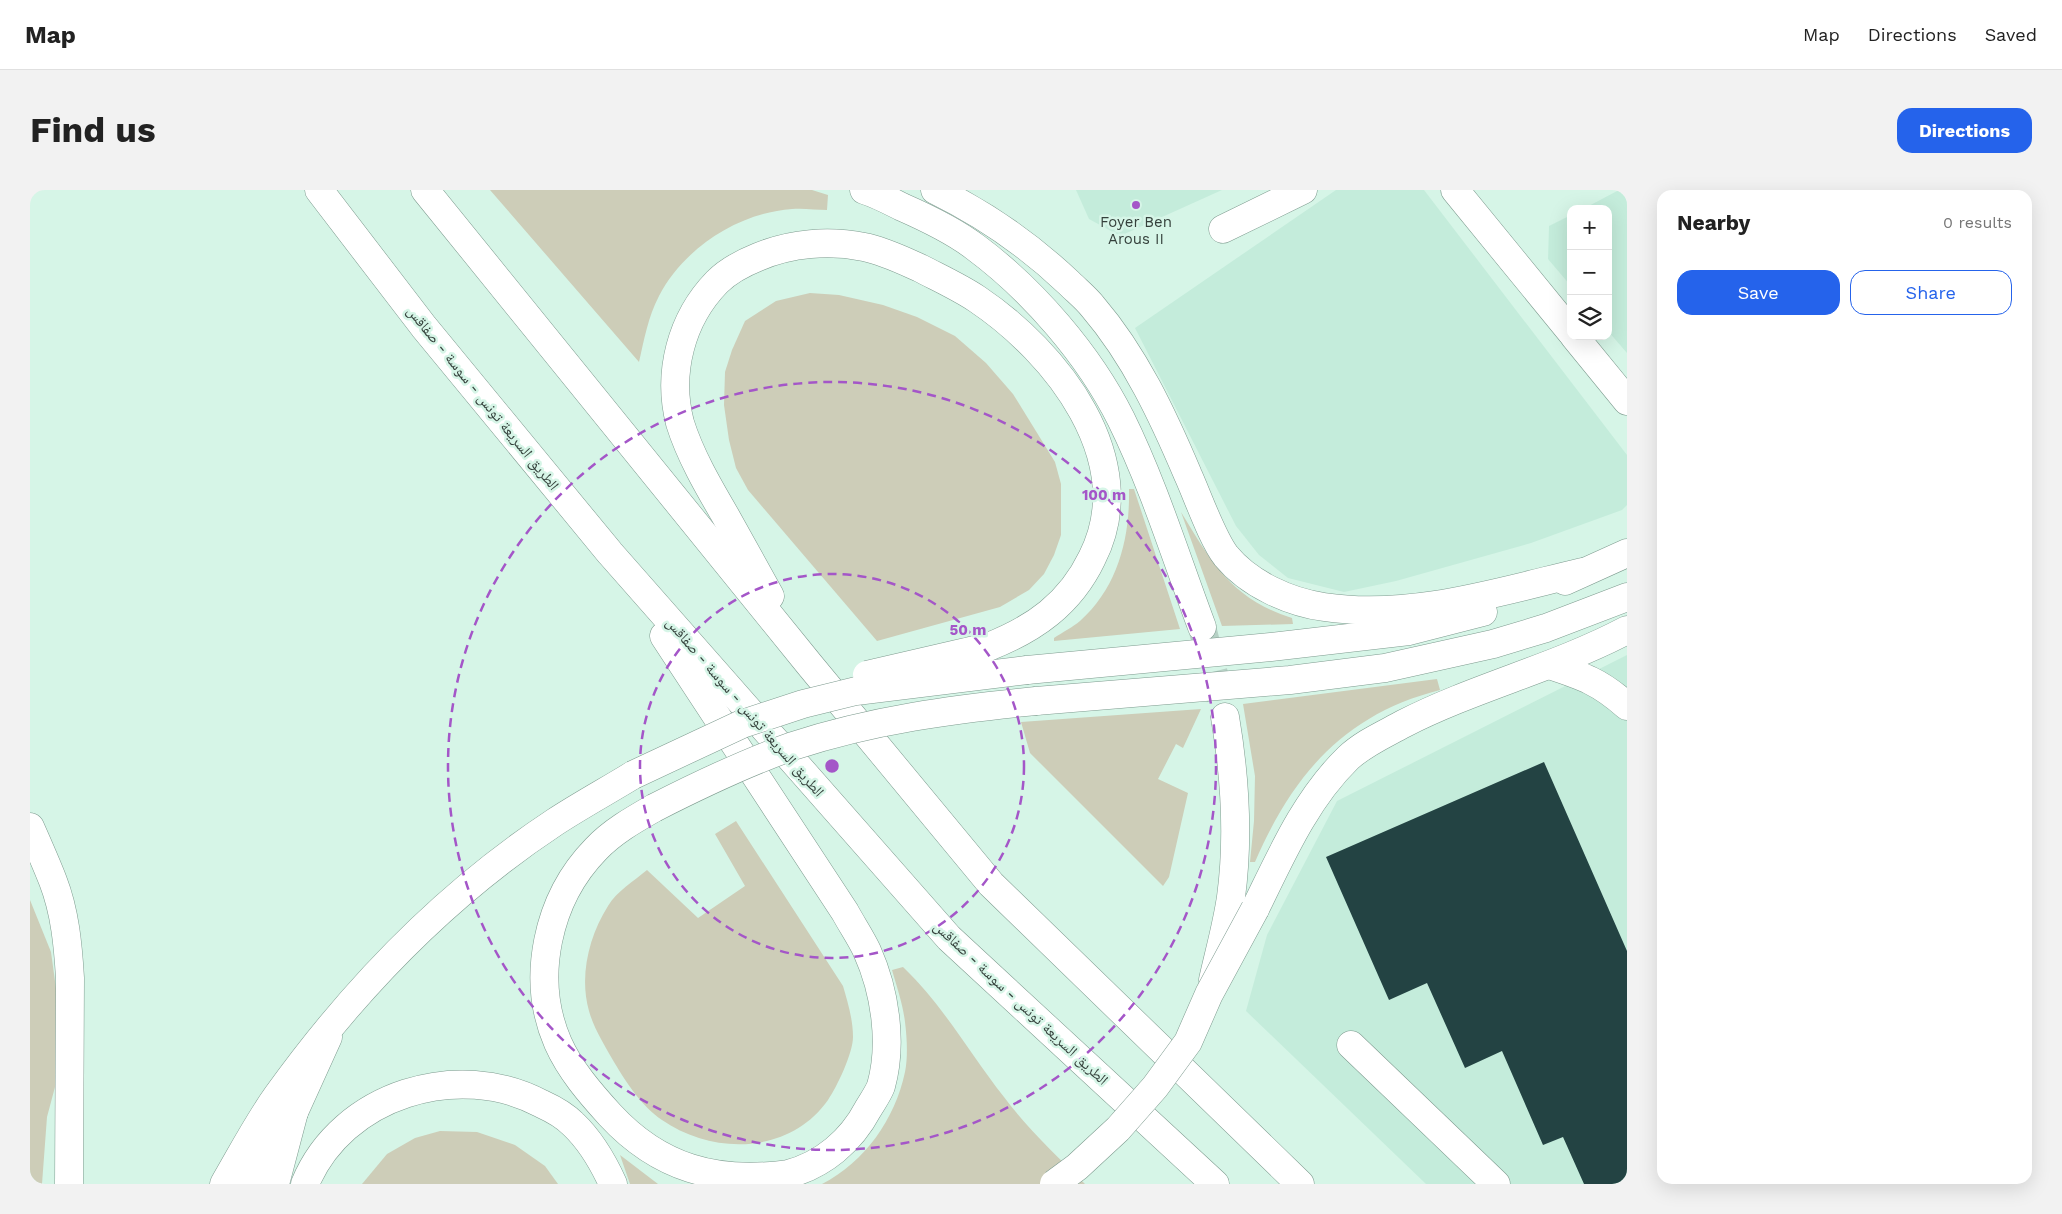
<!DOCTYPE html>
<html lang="en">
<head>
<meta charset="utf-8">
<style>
	body { margin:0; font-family:"Work Sans","Noto Naskh Arabic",sans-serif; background:#f2f2f2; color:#222 }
	.controls { position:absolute; right:15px; top:15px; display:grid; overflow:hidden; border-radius:10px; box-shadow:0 5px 20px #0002 }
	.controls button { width:45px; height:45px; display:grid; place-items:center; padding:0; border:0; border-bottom:1px solid #e0e0e0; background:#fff; color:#222; font:25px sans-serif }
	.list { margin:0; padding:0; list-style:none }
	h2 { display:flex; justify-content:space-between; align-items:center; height:65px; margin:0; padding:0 20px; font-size:21px }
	h2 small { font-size:16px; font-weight:400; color:#767676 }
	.actions { display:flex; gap:10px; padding:15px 20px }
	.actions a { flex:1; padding:11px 0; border:1px solid #2563eb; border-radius:15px; text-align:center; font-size:18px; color:#2563eb }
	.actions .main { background:#2563eb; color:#fff }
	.icon { flex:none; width:28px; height:28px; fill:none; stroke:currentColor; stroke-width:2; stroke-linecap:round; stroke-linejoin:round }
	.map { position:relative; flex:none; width:1597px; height:994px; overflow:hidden; border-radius:15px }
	header { display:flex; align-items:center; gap:30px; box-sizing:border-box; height:70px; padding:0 25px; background:#fff; border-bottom:1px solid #e0e0e0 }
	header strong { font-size:24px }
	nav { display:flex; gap:28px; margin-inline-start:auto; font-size:18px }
	.intro { display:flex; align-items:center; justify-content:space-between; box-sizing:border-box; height:120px; padding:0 30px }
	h1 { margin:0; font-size:35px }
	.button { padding:12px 22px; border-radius:15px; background:#2563eb; color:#fff; font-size:18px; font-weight:700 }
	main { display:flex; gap:30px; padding:0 30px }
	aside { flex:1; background:#fff; border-radius:15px; box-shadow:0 5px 20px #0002 }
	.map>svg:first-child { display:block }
	.built { fill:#c4ecdb }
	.green { fill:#cdcdb8 }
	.building { fill:#234343 }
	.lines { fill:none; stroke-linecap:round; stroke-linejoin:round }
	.highway-tunnel { stroke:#b6d1c5; stroke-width:28; stroke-dasharray:28 14; stroke-linecap:butt }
	.minor-casing { stroke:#7e9b8f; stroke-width:29 }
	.major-casing { stroke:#7e9b8f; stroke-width:29 }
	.highway-casing { stroke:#7e9b8f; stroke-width:29 }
	.minor { stroke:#fff; stroke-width:28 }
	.major { stroke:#fff; stroke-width:28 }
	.highway { stroke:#fff; stroke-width:28 }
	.highway-bridge-casing { stroke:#7e9b8f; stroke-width:29; stroke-linecap:butt }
	.highway-bridge { stroke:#fff; stroke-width:28 }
	.ring { fill:none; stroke:#a456c8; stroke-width:2.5; stroke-dasharray:9 6 }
	.poi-dot { fill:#a456c8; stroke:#d6f5e7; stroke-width:2 }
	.labels { text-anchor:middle; stroke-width:5; stroke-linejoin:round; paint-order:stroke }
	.poi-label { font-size:15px; fill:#34403b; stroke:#d6f5e7 }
	.street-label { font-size:15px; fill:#34403b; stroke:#d6f5e7 }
	.centre { fill:#a456c8; stroke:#d6f5e7; stroke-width:2.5 }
	.ring-label { font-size:15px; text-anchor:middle; font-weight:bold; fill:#a456c8; stroke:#d6f5e7; stroke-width:5; stroke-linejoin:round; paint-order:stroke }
</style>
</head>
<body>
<header>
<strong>Map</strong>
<nav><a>Map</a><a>Directions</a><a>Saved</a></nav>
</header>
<div class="intro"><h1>Find us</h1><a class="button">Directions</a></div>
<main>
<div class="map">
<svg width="1597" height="994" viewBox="0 0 1597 994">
	<rect width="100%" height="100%" fill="#d6f5e7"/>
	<g class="built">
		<polygon points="1046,0 1192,0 1090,46 1059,29"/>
		<polygon points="1306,0 1394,0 1597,265 1597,315 1592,320 1501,353 1366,391 1314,402 1258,388 1229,365 1206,336 1105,138"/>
		<polygon points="1589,0 1597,0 1597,163 1578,141 1578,19 1553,19"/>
		<polygon points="1541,25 1541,96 1518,69 1519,36"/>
		<polygon points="1597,465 1597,994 1396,994 1216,821 1237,745 1307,611"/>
	</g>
	<g class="green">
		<path d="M460,0H782L798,5L797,20C786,20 774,18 762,19C708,23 654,58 629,106C618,127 614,150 609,172Z"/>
		<polygon points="780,103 809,105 853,115 887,127 925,146 956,173 983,204 1025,272 1031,294 1031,345 1024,365 1014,384 999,400 970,417 847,451 718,300 706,278 699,250 694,215 695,182 702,160 715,131 746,111"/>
		<path d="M1099,299H1104L1150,439L1024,451V448C1033,442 1043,437 1050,431C1088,397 1100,348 1099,299Z"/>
		<path d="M1151,322C1182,373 1202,409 1262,428L1263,434L1192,436Z"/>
		<path d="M1407,489L1410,500C1315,524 1263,584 1225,672H1220L1224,631L1225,586L1213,514Z"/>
		<polygon points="1171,519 1153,558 1146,554 1128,589 1158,603 1139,687 1133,696 1000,563 991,532"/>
		<path d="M706,631L813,796C818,813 823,830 823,847C823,863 807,897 798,910C760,964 684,966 632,930C612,917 596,892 584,872C575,856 564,839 559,821C549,786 559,746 578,716C587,701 604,691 617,680L668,728L715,696L685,644Z"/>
		<polygon points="0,710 21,762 31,835 29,882 17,927 12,994 0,994"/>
		<path d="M873,777C913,815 940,864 974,907C998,939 1027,966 1055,994H792C835,972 865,929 875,882C878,867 877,848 875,832C873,815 867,797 862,780Z"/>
		<polygon points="410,941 447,942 485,955 515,976 528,994 332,994 357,964 385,948"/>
		<polygon points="590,965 628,994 600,994"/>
	</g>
	<polygon class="building" points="1514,572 1597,761 1597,994 1554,994 1533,947 1513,955 1472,861 1435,878 1397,793 1359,810 1296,667"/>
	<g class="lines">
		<polyline class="highway-tunnel" points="1173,441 1195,527"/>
		<g class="minor-casing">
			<g id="minor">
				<polyline points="1425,0 1541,142"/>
				<polyline points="1193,39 1273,0"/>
				<polyline points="1544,146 1597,211"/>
				<path d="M1519,475C1553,486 1570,492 1597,516"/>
				<polyline points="1321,855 1466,994"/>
			</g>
		</g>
		<g class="major-casing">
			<polyline id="major" points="222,994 264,922 298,847"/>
		</g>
		<g class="highway-casing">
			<g id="highway">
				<polyline points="289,0 394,137 580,363 919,748 1185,994"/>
				<polyline points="395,0 779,474 961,694 1270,994"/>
				<path d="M834,0C847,4 860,11 872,17C897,28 924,41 945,57C1003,100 1059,165 1091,229C1124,296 1146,368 1172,437"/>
				<path d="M905,0C954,24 999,55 1039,93C1047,101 1056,108 1063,117C1105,166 1133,226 1158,285C1168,307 1182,348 1196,366C1219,394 1259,412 1294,417C1380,430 1468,402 1552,382"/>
				<polyline points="1535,391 1597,363"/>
				<path d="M740,406C725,379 710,352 695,325C678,296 660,265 650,233C637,183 651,129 687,92C698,81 713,73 728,67C761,53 799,50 834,57C854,61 872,70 890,78C909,88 929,97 947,109C1026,162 1112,270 1062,368C1040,414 1004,439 958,457"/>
				<polyline points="997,480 1241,457 1379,441 1453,422"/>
				<polyline points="1006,511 1260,490 1355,478 1463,454 1516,438 1597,407"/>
				<path d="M624,618C603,630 582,642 566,659C517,709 500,789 528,853C540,880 560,903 580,925C629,978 686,994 758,984C793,975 821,951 838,919C842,912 848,904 851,896C863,853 855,801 837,761C831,748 822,735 815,722L634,446"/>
				<path d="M0,637C8,655 16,673 23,691C35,722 38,755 40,788L39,994"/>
				<path d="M1225,719C1251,666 1275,610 1318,568C1334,553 1355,544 1373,534C1445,497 1525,478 1597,440"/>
				<path d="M1183,790C1189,763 1197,735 1201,707C1209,647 1205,586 1195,527"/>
				<path d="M194,994C211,965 227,934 247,906C323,800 416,704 525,632C551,615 577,601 603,585"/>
				<polyline points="245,994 264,922"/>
				<path d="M275,994C312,904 429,869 512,914C523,919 535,926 543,934C561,951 573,972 583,994"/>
			</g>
		</g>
		<use href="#minor" class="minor"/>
		<use href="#major" class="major"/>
		<use href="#highway" class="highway"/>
		<g class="highway-bridge-casing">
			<g id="highway-bridge">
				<polyline points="837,485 958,457"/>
				<polyline points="603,585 712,534 773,514 826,501 997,480"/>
				<path d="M624,618C669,595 715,573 763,556C842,530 924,519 1006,511"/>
				<polyline points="1024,994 1047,977 1088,939 1125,897 1158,852 1179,804 1225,719"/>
			</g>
		</g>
		<use href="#highway-bridge" class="highway-bridge"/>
	</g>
	<g class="ring">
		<circle cx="802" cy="576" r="192"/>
		<circle cx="802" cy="576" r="384"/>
	</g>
	<circle class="poi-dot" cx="1106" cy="15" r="5"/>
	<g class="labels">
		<g class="poi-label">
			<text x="1106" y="37">Foyer Ben<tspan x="1106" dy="17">Arous II</tspan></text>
		</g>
		<g class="street-label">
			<text transform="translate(453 208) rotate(51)" y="5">الطريق السريعة تونس - سوسة - صفاقس</text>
			<text transform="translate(715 517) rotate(49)" y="5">الطريق السريعة تونس - سوسة - صفاقس</text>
			<text transform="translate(991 813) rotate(43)" y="5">الطريق السريعة تونس - سوسة - صفاقس</text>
		</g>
	</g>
	<circle cx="802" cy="576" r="8" class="centre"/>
	<g class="ring-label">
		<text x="1074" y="310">100 m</text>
		<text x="938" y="445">50 m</text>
	</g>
</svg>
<div class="controls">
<button>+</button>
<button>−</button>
<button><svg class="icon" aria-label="layers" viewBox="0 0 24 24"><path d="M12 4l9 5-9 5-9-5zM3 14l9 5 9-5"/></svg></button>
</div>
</div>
<aside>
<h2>Nearby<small>0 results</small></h2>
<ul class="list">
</ul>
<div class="actions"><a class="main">Save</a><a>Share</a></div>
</aside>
</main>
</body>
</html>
